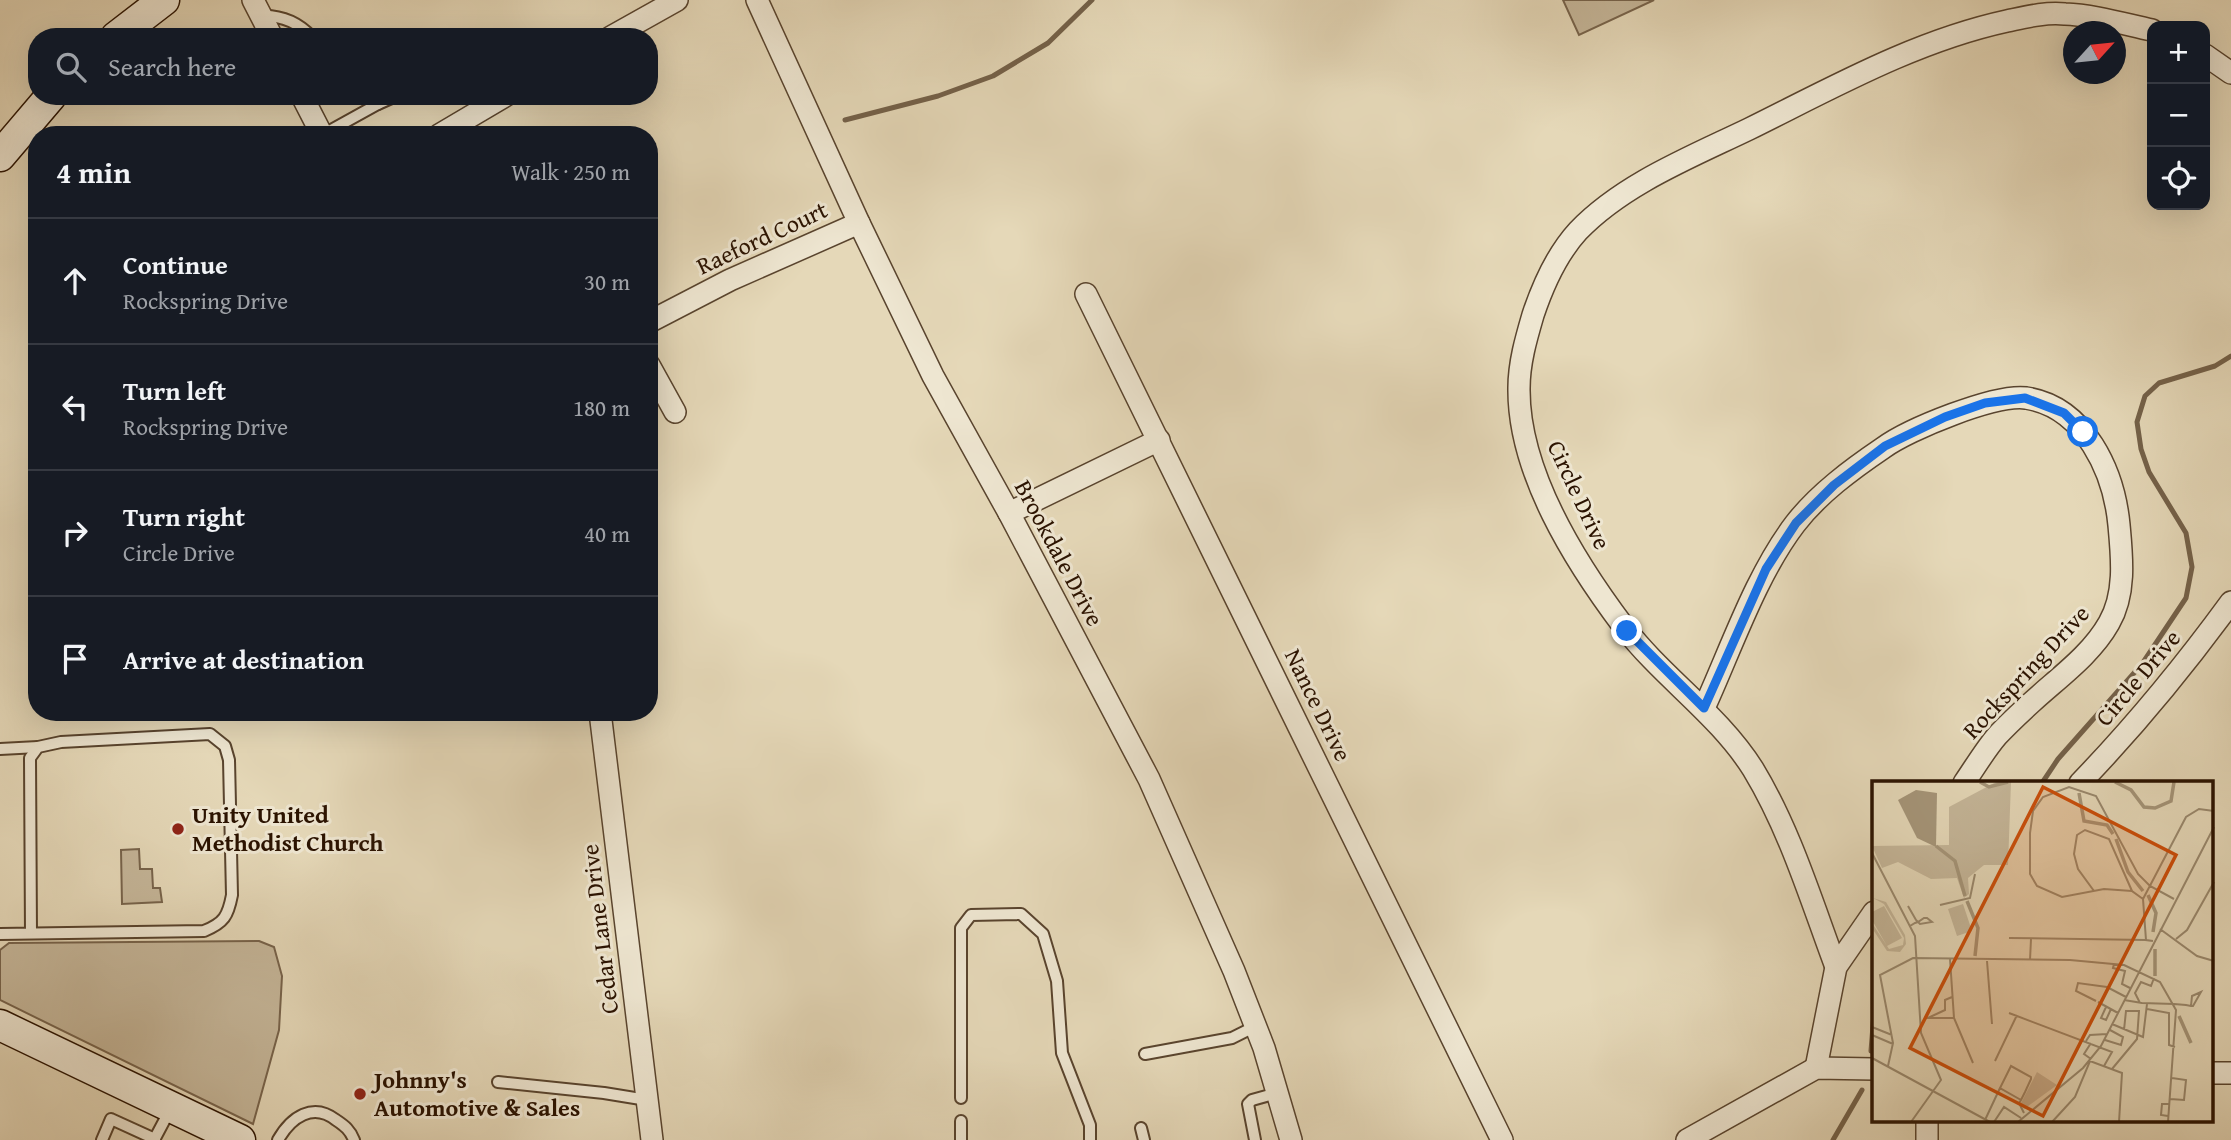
<!DOCTYPE html>
<html lang="en">
<head>
<meta charset="utf-8">
<style>
	body { margin:0; font-family:"Gentium Book Plus",serif; background:#242831; color:#f1f3f6 }
	.controls { position:absolute; right:21px; top:21px; display:grid; overflow:hidden; border-radius:14px; box-shadow:0 7px 28px #0002 }
	.controls button { width:63px; height:63px; display:grid; place-items:center; padding:0; border:0; border-bottom:2px solid #363941; background:#171b24; color:#f1f3f6; font:35px sans-serif }
	.compass { position:absolute; left:2063px; top:21px; width:63px; height:63px; border-radius:50%; background:#171b24; box-shadow:0 7px 28px #0002; rotate:63deg }
	.stop { position:absolute; width:21px; height:21px; margin:-16px; border:5px solid #1a73e8; border-radius:50%; background:#fff }
	.stop.end { background:#1a73e8; border-color:#fff; box-shadow:0 2px 7px #0008 }
	.list { margin:0; padding:0; list-style:none }
	h2 { display:flex; justify-content:space-between; align-items:center; height:91px; margin:0; padding:0 28px; font-size:30px }
	h2 small { font-size:23px; font-weight:400; color:#9ea1a6 }
	.list li { display:grid; grid-template-columns:46px 1fr auto; gap:21px; align-items:center; box-sizing:border-box; height:126px; padding:0 28px; border-top:2px solid #363941 }
	.list b { display:block; font-size:26px; white-space:nowrap }
	.list p { margin:0; font-size:23px; white-space:nowrap; color:#9ea1a6 }
	.list em { font-size:23px; font-style:normal; color:#9ea1a6 }
	.icon { flex:none; width:38px; height:38px; fill:none; stroke:currentColor; stroke-width:2; stroke-linecap:round; stroke-linejoin:round }
	.map { position:relative; flex:none; width:2231px; height:1140px; overflow:hidden }
	.search { position:absolute; background:#171b24; box-shadow:0 7px 28px #0002; left:28px; top:28px; width:630px; height:77px; display:flex; align-items:center; gap:18px; box-sizing:border-box; padding:0 24px; border-radius:28px; color:#9ea1a6; font-size:26px }
	.panel { position:absolute; background:#171b24; box-shadow:0 7px 28px #0002; left:28px; top:126px; width:630px; height:595px; border-radius:28px }
	.map>svg:first-child { display:block }
	.green { fill:#c5b699; stroke:#78644c; stroke-width:2 }
	.lines { fill:none; stroke-linecap:round; stroke-linejoin:round }
	.stream { stroke:#746149; stroke-width:5 }
	.lane-casing { stroke:#59442e; stroke-width:14 }
	.street-casing { stroke:#59442e; stroke-width:24 }
	.secondary-casing { stroke:#2a1200; stroke-width:33 }
	.lane { stroke:#eee6d1; stroke-width:10 }
	.street { stroke:#eee6d1; stroke-width:21 }
	.secondary { stroke:#eee6d1; stroke-width:30 }
	.route { stroke:#1a73e8; stroke-width:9 }
	.poi-dot { fill:#8f2418; stroke:#eee6d1; stroke-width:2.5 }
	.labels { text-anchor:middle; stroke-width:6; stroke-linejoin:round; paint-order:stroke }
	.street-label { font-size:24px; fill:#2a1200; stroke:#eee6d1 }
	.poi-label { font-size:24px; font-weight:bold; fill:#2a1200; stroke:#eee6d1; text-anchor:start }
	.inset-river { fill:none; stroke:#a59579; stroke-width:3.5 }
	.inset-road { fill:none; stroke:#9a896e; stroke-width:2 }
	.view { fill:#cc4e0a; fill-opacity:0.15; stroke:#cc4e0a; stroke-width:3.5 }
	.inset-edge { fill:none; stroke:#2a1200; stroke-width:3.5 }
</style>
</head>
<body>
<div class="map">
<svg width="2231" height="1140" viewBox="0 0 2231 1140">
	<rect width="100%" height="100%" fill="#e5d8b8"/>
	<filter id="stains"><feTurbulence type="fractalNoise" baseFrequency=".00286" numOctaves="4"/><feColorMatrix values="0 0 0 0 .2 0 0 0 0 .09 0 0 0 0 .02 0 0 0 .5 -.17"/></filter>
	<radialGradient id="worn" r=".72"><stop offset=".6" stop-color="#630" stop-opacity="0"/><stop offset="1" stop-color="#630" stop-opacity=".3"/></radialGradient>
	<g class="green">
		<polygon points="1563,0 1654,0 1579,35"/>
		<polygon points="139,849 140,869 152,869 153,888 160,888 162,902 122,904 121,850"/>
		<polygon points="259,941 274,947 282,976 279,1030 253,1124 0,1000 0,950 9,943"/>
	</g>
	<g class="lines">
		<g class="stream">
			<polyline points="845,120 938,96 993,76 1048,43 1092,0"/>
			<polyline points="2042,783 2058,759 2142,664 2186,598 2192,567 2186,533 2149,472 2141,449 2137,422 2145,396 2159,383 2215,366 2231,356"/>
			<polyline points="1871,1051 1874,1013"/>
			<polyline points="1833,1140 1862,1090"/>
		</g>
		<g class="lane-casing">
			<g id="lane">
				<path d="M261,16C282,15 298,22 312,37"/>
				<polyline points="369,96 378,104 396,96"/>
				<polyline points="322,135 378,104"/>
				<polyline points="0,749 38,747"/>
				<path d="M0,934L204,931C224,923 228,916 232,895L229,760L225,746L210,734L61,742L38,747L30,758L31,933"/>
				<polyline points="1145,1054 1232,1038 1256,1026"/>
				<polyline points="498,1082 604,1093 647,1100"/>
				<polyline points="961,1098 961,928 971,915 1021,914 1043,934 1057,981 1062,1053 1090,1125 1090,1140"/>
				<polyline points="1141,1128 1144,1140"/>
				<polyline points="102,1140 111,1119 155,1139"/>
				<polyline points="154,1140 171,1108"/>
				<path d="M278,1140C291,1117 313,1102 336,1120C345,1126 350,1130 354,1140"/>
				<polyline points="961,1140 961,1121"/>
				<polyline points="1255,1140 1248,1104 1252,1100 1277,1093"/>
			</g>
		</g>
		<g class="street-casing">
			<g id="street">
				<polyline points="253,0 272,37"/>
				<polyline points="757,0 859,223 933,376 1009,513 1149,779 1234,971 1264,1048 1291,1140"/>
				<polyline points="611,37 677,0"/>
				<polyline points="2205,55 2231,73"/>
				<polyline points="302,96 322,135"/>
				<polyline points="439,135 505,96"/>
				<polyline points="1086,294 1502,1140"/>
				<polyline points="649,322 730,280 859,223"/>
				<polyline points="649,365 675,412"/>
				<polyline points="1009,513 1159,440"/>
				<path d="M1704,708C1731,649 1756,575 1795,524C1818,494 1852,469 1883,448C1909,429 1995,394 2026,398C2085,407 2114,472 2119,525C2122,557 2126,594 2109,623C2091,655 2058,678 2032,702C2020,713 2008,724 1997,736C1985,750 1975,767 1964,783"/>
				<polyline points="600,712 652,1140"/>
				<path d="M2080,783C2134,727 2185,665 2231,602"/>
				<path d="M1836,967C1811,900 1790,830 1753,769C1718,714 1663,678 1624,627C1575,562 1518,472 1519,388C1519,363 1526,339 1533,315C1543,285 1556,255 1578,231C1623,184 1691,157 1749,129C1832,88 1915,41 2007,21C2026,17 2045,12 2065,14C2094,15 2124,24 2152,30"/>
				<polyline points="1816,1068 1836,967 1874,912"/>
				<polyline points="2212,1073 2231,1073"/>
				<polyline points="1687,1140 1816,1068 1874,1069"/>
				<polyline points="1927,1140 1927,1121"/>
			</g>
		</g>
		<g class="secondary-casing">
			<g id="secondary">
				<polyline points="116,37 164,0"/>
				<polyline points="0,156 51,96"/>
				<polyline points="0,1025 240,1140"/>
			</g>
		</g>
		<use href="#lane" class="lane"/>
		<use href="#street" class="street"/>
		<use href="#secondary" class="secondary"/>
	</g>
	<g class="lines">
		<polyline class="route" points="1627,631 1704,708 1766,569 1796,523 1834,485 1885,446 1945,417 1985,403 2025,398 2064,413 2083,432"/>
	</g>
	<g class="poi-dot">
		<circle cx="178" cy="829" r="7"/>
		<circle cx="360" cy="1094" r="7"/>
	</g>
	<g class="labels">
		<g class="street-label">
			<text transform="translate(762 238) rotate(-25)" y="8">Raeford Court</text>
			<text transform="translate(1579 495) rotate(65)" y="8">Circle Drive</text>
			<text transform="translate(1059 553) rotate(62)" y="8">Brookdale Drive</text>
			<text transform="translate(2026 672) rotate(-47)" y="8">Rockspring Drive</text>
			<text transform="translate(2138 678) rotate(-50)" y="8">Circle Drive</text>
			<text transform="translate(1318 705) rotate(64)" y="8">Nance Drive</text>
			<text transform="translate(600 929) rotate(-97)" y="8">Cedar Lane Drive</text>
		</g>
		<g class="poi-label">
			<text x="192" y="823">Unity United<tspan x="192" dy="28">Methodist Church</tspan></text>
			<text x="374" y="1088">Johnny's<tspan x="374" dy="28">Automotive &amp; Sales</tspan></text>
		</g>
	</g>
	<g transform="translate(1872 781)">
		<rect width="341" height="341" fill="#e5d8b8"/>
		<path d="M124,1H139L136,84H112L96,97L97,113L92,117L85,97L59,98L26,81L10,87L0,65L77,64V26ZM1,117L14,121L33,154L34,163L28,171L15,170L0,147V142L17,168L31,164L32,157L12,123ZM91,123L100,150L85,155L76,128ZM12,125L30,157L15,165L0,139V131ZM165,291L185,304L152,328L149,322Z" fill="#c5b699"/>
		<path d="M44,9L65,12L64,66L45,57L26,19Z" fill="#a59579"/>
		<path class="inset-river" d="M108,1L117,6L136,1M243,1L259,9L272,26L283,27L299,20L302,1M207,12L212,40L235,44L241,53M244,58L256,91L271,110M64,65L83,80L93,115M276,114L284,132L281,151M95,120L106,147L103,175M283,168V195M307,235L319,262"/>
		<path class="inset-road" d="M0,72L43,155L49,252L69,299L39,341M222,110L206,88L202,73L205,54L213,49L237,58L260,110L271,118M260,110L232,108L190,116L165,105L158,93V52L161,30L171,16L197,6L224,15L266,93L278,105L302,118M68,124L98,117L103,93M36,125L44,139L48,143L60,141L55,137H52L46,141L43,142L38,145M288,148L325,175L342,180M137,157L274,159M304,158L315,149L342,101M281,160L274,159L271,118L314,36L327,28L342,30M78,178L82,237L101,282M158,179L159,158M115,180L120,243M242,183L241,187L253,190L250,203L258,207M252,219L270,222L302,223L314,224L319,225H321L329,211L320,215L319,225M224,220L204,210L206,202L235,206L254,216M226,221L246,232M268,222L263,212L269,201L279,205L282,197M234,226L229,237L234,239L239,228M275,228L297,232V264L303,266M137,232L240,271L232,285M54,237H82M56,237L73,229V219L80,216M240,243L271,256L275,223M0,246L20,254M0,254L21,263M233,259L249,264L251,256L238,249M214,260L218,254L235,253M219,262L212,273L219,278M0,277L118,341M123,280L145,234M16,285L21,262L8,194L41,177L198,179L252,184L288,201L304,229L296,341M240,288L265,258L267,230H254L252,249M298,318L312,319L314,299L300,297M149,319L128,307L139,285L159,296V298L153,311L149,319L147,322L152,332M296,335L289,334L290,323H297M113,339L128,307M122,341L132,326L149,337M146,341L211,287L229,265L342,46M180,341L203,316L218,280L250,292L247,341"/>
		<path class="view" d="M171,6L304,74L171,335L38,267Z"/>
		<rect width="341" height="341" class="inset-edge"/>
	</g>
	<rect width="100%" height="100%" filter="url(#stains)"/>
	<rect width="100%" height="100%" fill="url(#worn)"/>
</svg>
<div class="controls">
<button>+</button>
<button>−</button>
<button><svg class="icon" aria-label="locate" viewBox="0 0 24 24"><circle cx="12" cy="12" r="6"/><path d="M12 2v4M12 18v4M2 12h4M18 12h4"/></svg></button>
</div>
<svg class="compass" viewBox="-18 -18 36 36"><path d="M0-13l5 13h-10z" fill="#e53935"/><path d="M0 13l5-13h-10z" fill="#9ea1a6"/></svg>
<div class="stop" style="left:2083px;top:432px"></div>
<div class="stop end" style="left:1627px;top:631px"></div>
<div class="search"><svg class="icon" aria-label="search" viewBox="0 0 24 24"><circle cx="10" cy="10" r="6"/><path d="M15 15l6 6"/></svg>Search here</div>
<section class="panel">
<h2>4 min<small>Walk · 250 m</small></h2>
<ul class="list">
<li><svg class="icon" aria-label="ahead" viewBox="0 0 24 24"><path d="M12 20V5M6 11l6-6 6 6"/></svg><div><b>Continue</b><p>Rockspring Drive</p></div><em>30 m</em></li>
<li><svg class="icon" aria-label="left" viewBox="0 0 24 24"><path d="M17 20v-9H6M10 6l-5 5 5 5"/></svg><div><b>Turn left</b><p>Rockspring Drive</p></div><em>180 m</em></li>
<li><svg class="icon" aria-label="right" viewBox="0 0 24 24"><path d="M7 20v-9h11M14 6l5 5-5 5"/></svg><div><b>Turn right</b><p>Circle Drive</p></div><em>40 m</em></li>
<li><svg class="icon" aria-label="arrive" viewBox="0 0 24 24"><path d="M6 21V4h12l-3 4 3 4H6"/></svg><div><b>Arrive at destination</b></div></li>
</ul>
</section>
</div>
</body>
</html>
